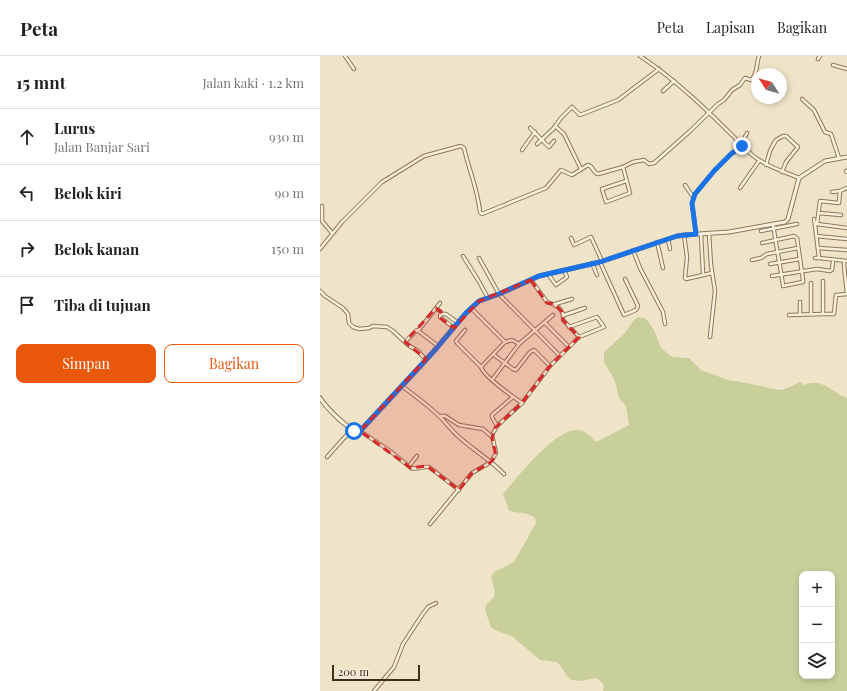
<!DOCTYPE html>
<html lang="id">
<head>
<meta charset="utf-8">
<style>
	body { margin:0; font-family:"Playfair Display",serif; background:#f2f2f2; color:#222 }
	.controls { position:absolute; right:12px; bottom:12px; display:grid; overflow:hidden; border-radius:8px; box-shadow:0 2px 6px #0003 }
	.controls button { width:36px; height:36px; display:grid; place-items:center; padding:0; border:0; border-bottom:1px solid #e0e0e0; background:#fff; color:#222; font:20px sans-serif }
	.compass { position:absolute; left:431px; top:12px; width:36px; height:36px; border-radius:50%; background:#fff; box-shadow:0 2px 6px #0003; rotate:306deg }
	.scale { position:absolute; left:12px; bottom:10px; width:88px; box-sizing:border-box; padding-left:4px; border:2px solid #3d2e20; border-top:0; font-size:11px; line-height:14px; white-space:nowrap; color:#3d2e20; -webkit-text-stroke:3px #f7eed8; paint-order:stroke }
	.stop { position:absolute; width:12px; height:12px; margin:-9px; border:3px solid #1a73e8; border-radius:50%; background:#fff }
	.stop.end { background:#1a73e8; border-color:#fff; box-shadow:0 1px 4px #0008 }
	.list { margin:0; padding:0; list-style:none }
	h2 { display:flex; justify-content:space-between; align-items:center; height:52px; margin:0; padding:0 16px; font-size:17px }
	h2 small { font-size:13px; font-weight:400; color:#767676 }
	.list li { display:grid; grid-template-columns:26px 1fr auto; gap:12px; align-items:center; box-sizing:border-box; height:56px; padding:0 16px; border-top:1px solid #e0e0e0 }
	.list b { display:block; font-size:15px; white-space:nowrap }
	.list p { margin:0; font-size:13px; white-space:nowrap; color:#767676 }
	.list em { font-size:13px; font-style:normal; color:#767676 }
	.actions { display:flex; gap:8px; padding:12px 16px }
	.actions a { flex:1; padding:9px 0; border:1px solid #ea580c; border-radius:8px; text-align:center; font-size:14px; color:#ea580c }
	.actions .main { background:#ea580c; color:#fff }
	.icon { flex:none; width:22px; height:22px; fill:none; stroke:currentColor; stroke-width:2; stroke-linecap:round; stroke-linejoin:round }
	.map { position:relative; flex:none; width:527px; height:635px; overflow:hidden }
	header { display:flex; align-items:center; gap:24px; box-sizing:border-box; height:56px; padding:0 20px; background:#fff; border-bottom:1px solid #e0e0e0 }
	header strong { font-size:19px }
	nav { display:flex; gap:22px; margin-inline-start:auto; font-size:14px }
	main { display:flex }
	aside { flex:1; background:#fff }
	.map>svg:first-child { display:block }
	.green { fill:#c9cf9b; fill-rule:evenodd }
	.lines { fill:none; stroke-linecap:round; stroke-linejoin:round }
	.minor-casing { stroke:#8d765c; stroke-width:4.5 }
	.tertiary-casing { stroke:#8d765c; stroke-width:5 }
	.minor { stroke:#faf1dc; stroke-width:2.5 }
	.tertiary { stroke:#faf1dc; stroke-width:3 }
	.route { stroke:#1a73e8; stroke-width:5 }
	.marked { fill:#d62828; fill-opacity:0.2; stroke:#d62828; stroke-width:3; stroke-dasharray:8 5; stroke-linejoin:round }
</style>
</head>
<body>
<header>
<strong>Peta</strong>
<nav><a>Peta</a><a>Lapisan</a><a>Bagikan</a></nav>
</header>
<main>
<aside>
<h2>15 mnt<small>Jalan kaki · 1.2 km</small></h2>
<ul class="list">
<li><svg class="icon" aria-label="ahead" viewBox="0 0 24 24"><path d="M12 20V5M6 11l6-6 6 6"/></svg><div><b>Lurus</b><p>Jalan Banjar Sari</p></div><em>930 m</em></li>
<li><svg class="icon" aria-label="left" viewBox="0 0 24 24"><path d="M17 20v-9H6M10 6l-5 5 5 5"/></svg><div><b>Belok kiri</b></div><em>90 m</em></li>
<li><svg class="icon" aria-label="right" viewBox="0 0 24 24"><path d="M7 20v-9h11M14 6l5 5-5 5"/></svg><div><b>Belok kanan</b></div><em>150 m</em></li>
<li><svg class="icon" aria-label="arrive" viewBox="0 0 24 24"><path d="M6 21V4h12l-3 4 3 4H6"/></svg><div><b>Tiba di tujuan</b></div></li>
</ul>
<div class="actions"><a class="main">Simpan</a><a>Bagikan</a></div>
</aside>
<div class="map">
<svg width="527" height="635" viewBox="0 0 527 635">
	<rect width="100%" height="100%" fill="#f0e4c8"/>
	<path class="green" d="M318,261L324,262L328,265L335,276L341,292L352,301L369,302L381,314L411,325H417L459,334L465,333L480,326L484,329C502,321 511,336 527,342V635H283L284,629L277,622L261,625L251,624L247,620L240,609L236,606L220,604L193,581L175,574L171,571L165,554L166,549L174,541L175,536L171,521L174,516L194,506L216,467L215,462C203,454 198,459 189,454L183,438C197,422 236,371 259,374C266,375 271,381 276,386L309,369L306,350L299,342L295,325L284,306V296L304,278L314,264ZM482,518H512V620H482Z"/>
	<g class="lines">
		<g class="minor-casing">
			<g id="minor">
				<polyline points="25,0 34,13"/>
				<path d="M320,0C362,28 396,63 432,99C446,110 462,115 479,122"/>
				<polyline points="498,3 500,0"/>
				<polyline points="513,9 527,13"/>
				<polyline points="343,35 354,25"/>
				<polyline points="482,43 494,54 505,76 511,78 519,102"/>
				<polyline points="235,70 244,78 261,113"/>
				<polyline points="210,72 229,91 234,85"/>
				<polyline points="217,88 233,73 241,62 252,51 260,59 298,44 339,13"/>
				<polyline points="421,88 427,77"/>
				<polyline points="202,94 215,76"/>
				<polyline points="446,109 450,95 453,89 456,84 463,80 466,80 478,91 466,106 462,116"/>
				<path d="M303,111L313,106L324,104L329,108L334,107L369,76L398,48L404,44L412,34L420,29L425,22L431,24C438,18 436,8 439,0"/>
				<polyline points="526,115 527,116"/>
				<polyline points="365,129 373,141"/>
				<polyline points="420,132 439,105"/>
				<polyline points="527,132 520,135 519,147 500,145 497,168 495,169 499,202 527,205"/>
				<polyline points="512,136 520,135"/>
				<polyline points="2,150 2,165 12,177"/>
				<polyline points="499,157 521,159"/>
				<polyline points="494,163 495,169"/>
				<polyline points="497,168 527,172"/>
				<polyline points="441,175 477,168"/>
				<polyline points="389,177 391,209 395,235 390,281"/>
				<polyline points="376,178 372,147 375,138 394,115 411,98 422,89"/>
				<polyline points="381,178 383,217"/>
				<polyline points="364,179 367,201 365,222 366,223 392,217"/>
				<polyline points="496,180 527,183"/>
				<polyline points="251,182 254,189 271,181 282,205"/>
				<polyline points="348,183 350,193"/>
				<polyline points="337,186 343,212"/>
				<path d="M442,187L474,180L477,182L483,224V226L463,230V229C460,209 456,189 453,168"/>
				<polyline points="498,192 527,194"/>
				<path d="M0,193L22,166L62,126L104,100L137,91L141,90L144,92C149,114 158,134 160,156L162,158L226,132L241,114L252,119L268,109C273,110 273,117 278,118L303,111L310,137L286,146L282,133L306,125"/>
				<polyline points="313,194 320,212 343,256 345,268"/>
				<polyline points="143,200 158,224 168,242"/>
				<polyline points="159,202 179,238 239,299"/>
				<polyline points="495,202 499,202"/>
				<polyline points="432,204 441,202 447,198 478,192"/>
				<path d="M524,205C524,216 526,226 527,238"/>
				<polyline points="280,206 304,259 316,254 318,250 305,223"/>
				<polyline points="272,207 277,219"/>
				<polyline points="450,208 480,203"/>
				<polyline points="228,218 236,229 247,221 244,214"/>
				<polyline points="452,220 497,213 510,215 512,214 513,206"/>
				<path d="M211,224L227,246C237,249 244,253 243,264L259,281"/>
				<polyline points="503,225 503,258 514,258 516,239 527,238"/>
				<polyline points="491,227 491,258"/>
				<polyline points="0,235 5,240 23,252 28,258 29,267 33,271 39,273 49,272 53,270 67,271 73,275 88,289 98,295 106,304"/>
				<polyline points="235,248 252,243"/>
				<polyline points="116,252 121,256 120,261 134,272"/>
				<polyline points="151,252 185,286"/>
				<polyline points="121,258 126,258 138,267"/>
				<polyline points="244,259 265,252"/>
				<polyline points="469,259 503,258"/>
				<polyline points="480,259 480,246"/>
				<polyline points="225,267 249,291"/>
				<path d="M145,274L136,285L137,287L161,311C164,321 192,340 202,347"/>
				<polyline points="98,275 120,247"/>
				<polyline points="85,286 97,274 118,290"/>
				<polyline points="174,299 193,313 196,314 210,296 214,294 230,310"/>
				<polyline points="161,311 185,286 192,284 199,288 233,259"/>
				<polyline points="172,324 199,288"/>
				<path d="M82,330C95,340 108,349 120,361C126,367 132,375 139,381C153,394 171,404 184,418"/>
				<polyline points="120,360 125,360 139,369 163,373 172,381"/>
				<polyline points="177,370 172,361 172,359 193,341"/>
				<path d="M40,375L70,395L91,412C98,414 103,410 109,411L139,434"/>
				<polyline points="7,401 32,373"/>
				<polyline points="89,410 97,400"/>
				<polyline points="110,468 152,417 171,406 176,397 172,379 177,370 202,347 230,310 259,281 284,271 277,261 249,271"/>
				<polyline points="54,635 74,611 83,588 102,559 108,551 116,547"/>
			</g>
		</g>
		<g class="tertiary-casing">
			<path id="tertiary" d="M0,342C6,351 30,377 40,375L106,304L146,257L159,245L179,238L219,220L280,206L357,180L364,179L409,176L465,166L468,163L479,122L505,105L527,101"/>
		</g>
		<use href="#minor" class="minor"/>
		<use href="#tertiary" class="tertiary"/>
	</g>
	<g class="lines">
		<polyline class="route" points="34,375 40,375 116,293 146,257 159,245 179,238 219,220 280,206 357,180 376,178 372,147 375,138 394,115 411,98 422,90"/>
	</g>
	<path class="marked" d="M211,224L227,247L235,248L242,256L243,264L259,281L230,310L202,347L175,372L172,382L176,399L171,406L152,417L139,434L107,410L91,412L40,375L106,303L85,286L116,252L121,256L119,261L134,272L159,245Z"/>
</svg>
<div class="controls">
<button>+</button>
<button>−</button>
<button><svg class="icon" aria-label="layers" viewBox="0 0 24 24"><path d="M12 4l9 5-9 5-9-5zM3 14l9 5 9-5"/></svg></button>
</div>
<svg class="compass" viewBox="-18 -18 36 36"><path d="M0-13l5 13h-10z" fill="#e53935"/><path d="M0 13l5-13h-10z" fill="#767676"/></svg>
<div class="scale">200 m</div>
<div class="stop" style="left:34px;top:375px"></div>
<div class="stop end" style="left:422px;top:90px"></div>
</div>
</main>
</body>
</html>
